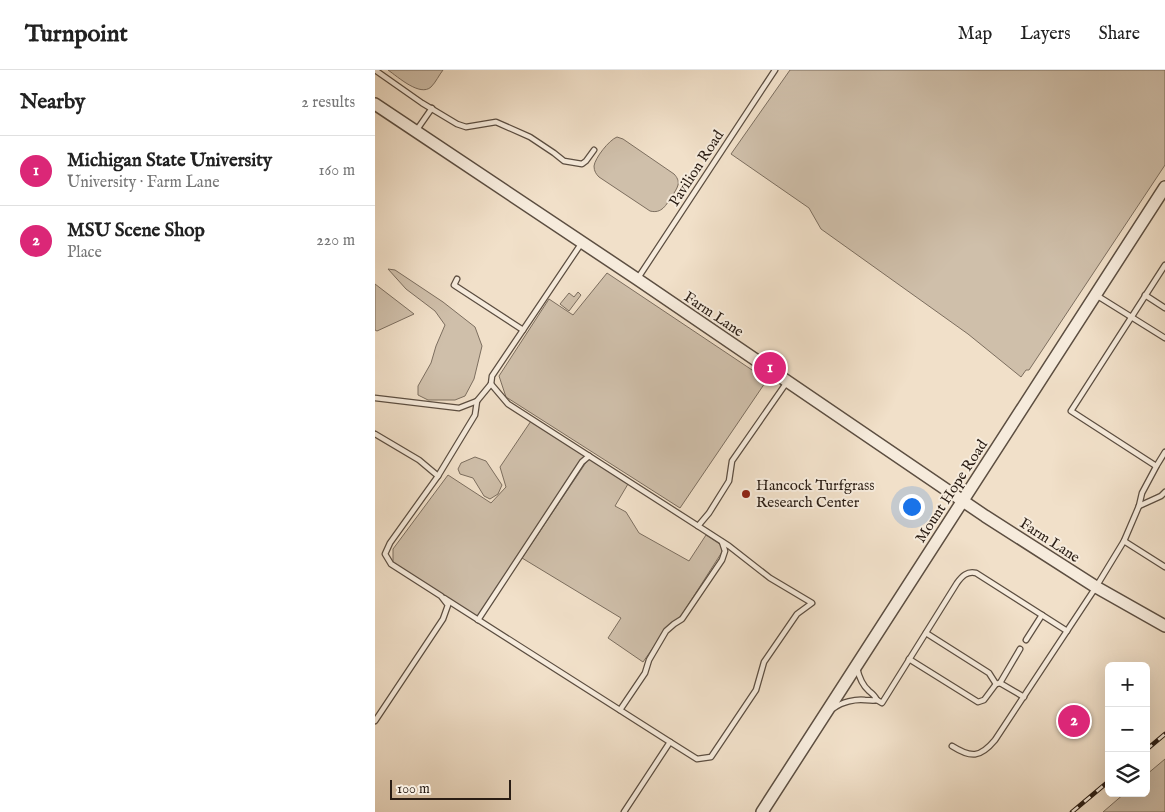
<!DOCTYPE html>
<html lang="en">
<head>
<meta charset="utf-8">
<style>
	body { margin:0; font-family:"IM FELL English",serif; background:#f2f2f2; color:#222 }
	.controls { position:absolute; right:15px; bottom:15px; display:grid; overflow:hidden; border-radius:8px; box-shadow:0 5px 20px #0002 }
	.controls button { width:45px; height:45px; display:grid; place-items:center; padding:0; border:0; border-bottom:1px solid #e0e0e0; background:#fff; color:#222; font:25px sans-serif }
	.scale { position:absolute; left:15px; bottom:12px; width:121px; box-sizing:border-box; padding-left:5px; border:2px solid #2a1d14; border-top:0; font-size:14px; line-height:18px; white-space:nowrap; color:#2a1d14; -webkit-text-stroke:4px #f6ebdc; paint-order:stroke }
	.you { position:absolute; left:536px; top:436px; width:18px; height:18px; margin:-12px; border:4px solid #fff; border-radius:50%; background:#1a73e8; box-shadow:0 0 0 8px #1a73e833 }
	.badge { display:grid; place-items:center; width:32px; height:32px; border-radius:50%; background:#db2777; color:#fff; font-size:16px; font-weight:700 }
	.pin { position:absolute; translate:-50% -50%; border:2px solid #fff; box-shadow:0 1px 5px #0006 }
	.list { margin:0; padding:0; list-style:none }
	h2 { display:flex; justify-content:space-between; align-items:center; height:65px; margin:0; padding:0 20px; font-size:21px }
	h2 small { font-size:16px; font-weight:400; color:#767676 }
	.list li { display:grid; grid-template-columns:32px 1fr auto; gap:15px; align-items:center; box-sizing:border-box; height:70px; padding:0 20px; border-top:1px solid #e0e0e0 }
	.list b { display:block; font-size:19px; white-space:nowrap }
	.list p { margin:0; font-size:16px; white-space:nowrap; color:#767676 }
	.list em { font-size:16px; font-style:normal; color:#767676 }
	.icon { flex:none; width:28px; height:28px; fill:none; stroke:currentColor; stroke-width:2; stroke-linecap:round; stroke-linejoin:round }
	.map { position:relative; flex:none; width:790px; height:742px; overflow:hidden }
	header { display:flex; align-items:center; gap:30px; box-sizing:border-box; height:70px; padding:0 25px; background:#fff; border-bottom:1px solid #e0e0e0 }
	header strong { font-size:24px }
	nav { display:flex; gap:28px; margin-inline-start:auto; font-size:18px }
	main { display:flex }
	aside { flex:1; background:#fff }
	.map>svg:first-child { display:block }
	.green { fill:#cfbfaa; stroke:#7c6e5f }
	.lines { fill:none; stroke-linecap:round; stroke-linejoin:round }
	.service-casing { stroke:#5c4e41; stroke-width:7 }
	.tertiary-casing { stroke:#5c4e41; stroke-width:14 }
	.service { stroke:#f6ebdc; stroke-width:4.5 }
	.tertiary { stroke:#f6ebdc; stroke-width:11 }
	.rail-casing { stroke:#2a1d14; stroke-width:4.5 }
	.rail { stroke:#f6ebdc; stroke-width:2.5; stroke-dasharray:8; stroke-linecap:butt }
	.poi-dot { fill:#8f2418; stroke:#f6ebdc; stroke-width:2 }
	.labels { text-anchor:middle; stroke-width:4; stroke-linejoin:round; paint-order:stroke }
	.street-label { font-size:15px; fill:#2a1d14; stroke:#f6ebdc }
	.poi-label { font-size:15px; fill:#2a1d14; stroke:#f6ebdc; text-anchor:start }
</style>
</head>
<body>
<header>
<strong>Turnpoint</strong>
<nav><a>Map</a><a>Layers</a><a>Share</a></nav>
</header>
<main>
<aside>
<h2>Nearby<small>2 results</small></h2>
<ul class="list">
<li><span class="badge">1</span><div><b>Michigan State University</b><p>University · Farm Lane</p></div><em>160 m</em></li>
<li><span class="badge">2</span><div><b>MSU Scene Shop</b><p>Place</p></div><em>220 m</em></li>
</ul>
</aside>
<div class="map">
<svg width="790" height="742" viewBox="0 0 790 742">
	<rect width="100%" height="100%" fill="#f1e0c9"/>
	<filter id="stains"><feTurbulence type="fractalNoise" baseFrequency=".004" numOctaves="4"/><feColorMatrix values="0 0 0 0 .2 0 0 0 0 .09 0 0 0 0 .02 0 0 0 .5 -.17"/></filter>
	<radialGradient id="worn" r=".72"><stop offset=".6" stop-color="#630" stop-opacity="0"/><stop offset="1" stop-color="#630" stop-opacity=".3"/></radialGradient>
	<g class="green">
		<path d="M13,0H68C64,5 61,12 56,17C45,27 23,7 13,0Z"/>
		<polygon points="415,0 790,0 790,95 654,300 651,300 646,307 593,264 446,159 434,138 356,84"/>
		<path d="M242,67L248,69L299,104C302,107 304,111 303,115C302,119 299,123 297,126C291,135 287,144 275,141L224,107C221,104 219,101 219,96C220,88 234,70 242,67Z"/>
		<polygon points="13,199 20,200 68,232 100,257 107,276 99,309 90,326 80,330 53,330 43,325 43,316 56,293 61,276 70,255 60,241 31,219"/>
		<polygon points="232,203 392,310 305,438 131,327 124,306 174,229 198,245"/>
		<polygon points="0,214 39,244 2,261 0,260"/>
		<polygon points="203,222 206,225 194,241 185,234 194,223 199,227"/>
		<polygon points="156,351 210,385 103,547 18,493 18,479 73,405 116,433 131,417 125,397"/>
		<polygon points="100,387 111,391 127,415 123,424 115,429 109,426 98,408 85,404 83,399 86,393"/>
		<polygon points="214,388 253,414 240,436 251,442 264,463 314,491 331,465 346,475 347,482 306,546 294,555 268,592 233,568 246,548 147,488"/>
		<polygon points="790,689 790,742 728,742 750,723 771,723 771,705"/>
	</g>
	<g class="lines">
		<g class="service-casing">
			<g id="service">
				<polyline points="0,0 47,33 82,54 91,57 121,52 155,67 179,83 189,91 207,94 211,91 219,80"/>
				<polyline points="41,61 57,38"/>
				<polyline points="263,208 400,0"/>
				<polyline points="82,209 79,215 148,260"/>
				<polyline points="721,225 790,268"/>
				<polyline points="770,225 790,238"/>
				<polyline points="116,314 133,334 323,456"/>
				<polyline points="0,328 84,338 102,331 116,314 117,306 206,174"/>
				<polyline points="0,364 44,390 63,406"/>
				<polyline points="781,396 696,341 790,195"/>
				<polyline points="764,436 786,426 790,422"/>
				<polyline points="749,471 790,497"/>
				<polyline points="69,528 295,672 249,742"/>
				<polyline points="103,550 207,392 214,386"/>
				<polyline points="551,563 614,603 621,614"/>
				<polyline points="651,570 667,545"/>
				<polyline points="534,589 603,632 609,630 621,614 625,613 649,627"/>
				<polyline points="625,613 645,579"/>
				<path d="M502,630L507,633L582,513C587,506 592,501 601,503L692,561"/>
				<path d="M459,638C467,632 480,629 490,630C495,630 498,631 502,630C500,626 498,624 494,621C487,615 484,607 482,598"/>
				<polyline points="245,640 270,603 274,590 291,561 299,554 307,549 347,490 350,481 347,472"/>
				<polyline points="0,651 68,549 73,535 66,526 16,494 10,484 15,473 63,406 100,345 102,331"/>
				<polyline points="295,672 322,689 336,687 381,620 389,592 422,544 437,533 395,508 354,476 323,456 334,443 354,411 357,391 412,312"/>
				<path d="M577,676C596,688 605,688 620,670L721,517L749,471L764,436L767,423L782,395L790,382"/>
			</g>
		</g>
		<g class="tertiary-casing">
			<g id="tertiary">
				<polyline points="0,34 262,209 610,446 721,517 790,556"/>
				<polyline points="387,742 790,117"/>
			</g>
		</g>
		<use href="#service" class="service"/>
		<use href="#tertiary" class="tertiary"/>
		<g class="rail-casing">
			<g id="rail">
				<polyline points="771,680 790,664"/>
				<polyline points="697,742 734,711"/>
			</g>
		</g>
		<use href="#rail" class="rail"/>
	</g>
	<circle class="poi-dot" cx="371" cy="424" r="5"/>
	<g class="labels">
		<g class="street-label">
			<text transform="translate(321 98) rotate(-57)" y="5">Pavilion Road</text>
			<text transform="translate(339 244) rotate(34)" y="5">Farm Lane</text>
			<text transform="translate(576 421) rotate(-57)" y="5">Mount Hope Road</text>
			<text transform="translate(675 470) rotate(33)" y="5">Farm Lane</text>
		</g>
		<g class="poi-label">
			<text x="381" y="420">Hancock Turfgrass<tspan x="381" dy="17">Research Center</tspan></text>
		</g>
	</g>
	<rect width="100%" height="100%" filter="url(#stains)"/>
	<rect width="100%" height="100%" fill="url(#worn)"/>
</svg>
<div class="controls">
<button>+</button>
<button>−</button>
<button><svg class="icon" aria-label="layers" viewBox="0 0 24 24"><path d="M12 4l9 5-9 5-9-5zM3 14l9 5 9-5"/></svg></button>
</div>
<div class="scale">100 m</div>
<div class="you"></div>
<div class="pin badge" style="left:395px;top:298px">1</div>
<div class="pin badge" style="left:699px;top:651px">2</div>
</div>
</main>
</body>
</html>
